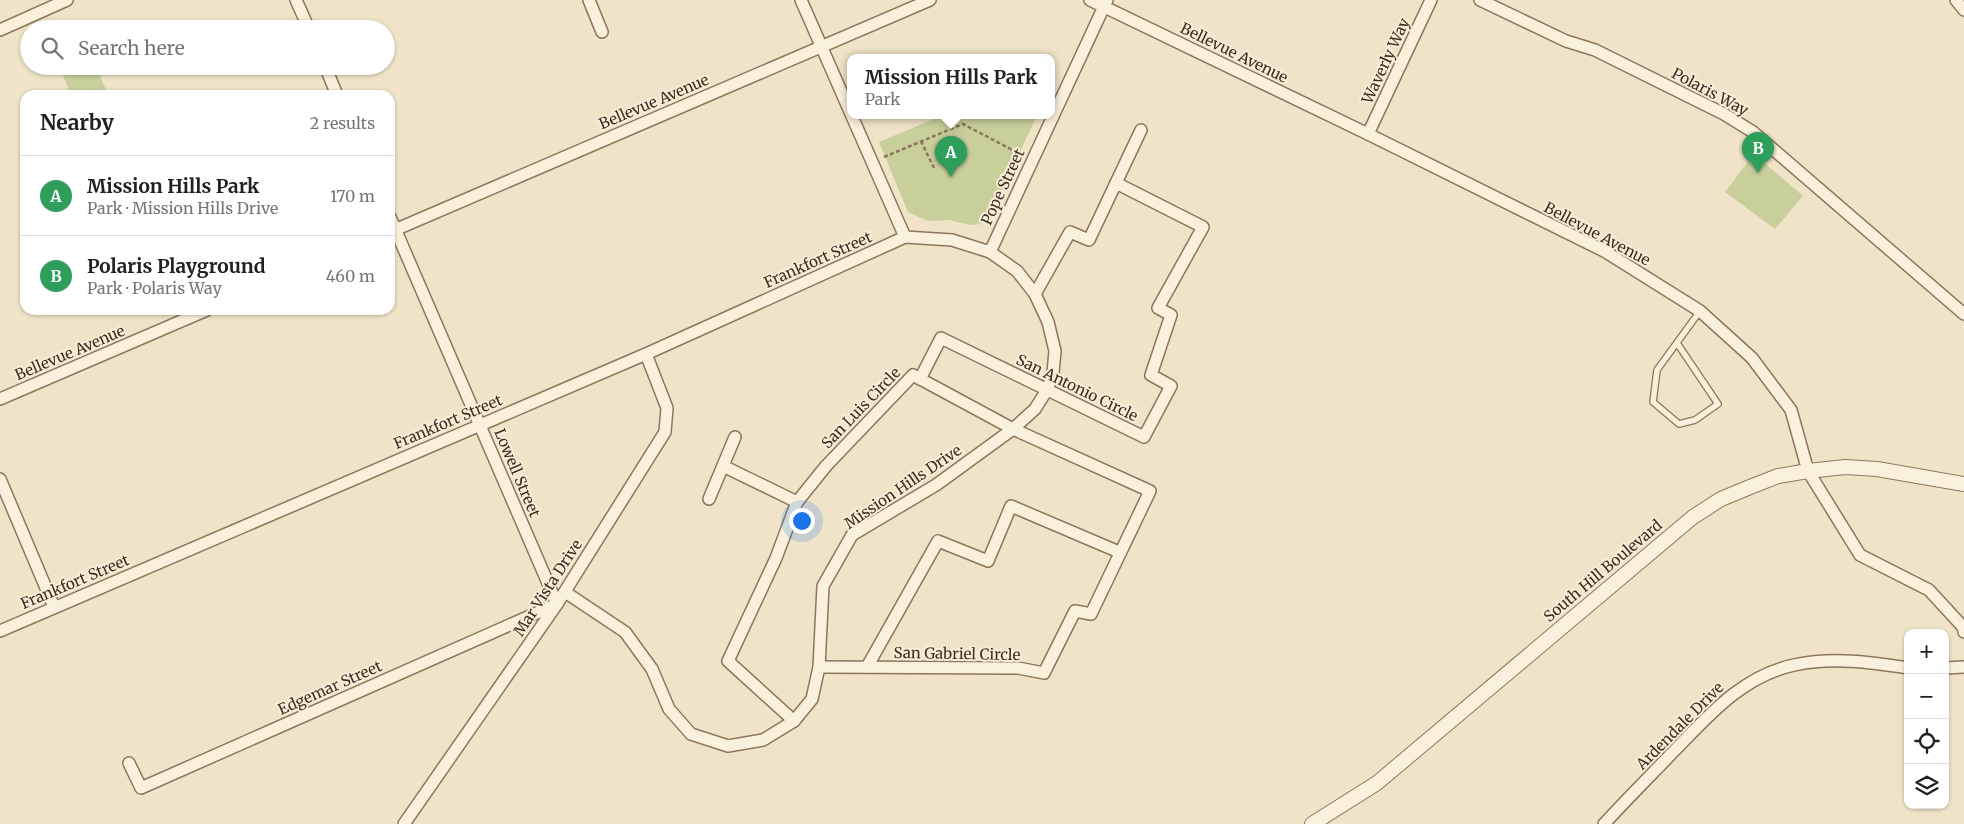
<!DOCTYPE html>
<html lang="en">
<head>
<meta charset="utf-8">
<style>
	body { margin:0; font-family:Merriweather,serif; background:#f2f2f2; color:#202124 }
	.controls { position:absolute; right:15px; bottom:15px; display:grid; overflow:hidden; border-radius:10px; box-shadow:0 1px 4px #0004 }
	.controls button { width:45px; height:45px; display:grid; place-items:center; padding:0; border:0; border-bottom:1px solid #e0e0e0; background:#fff; color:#202124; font:25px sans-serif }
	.you { position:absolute; left:801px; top:520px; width:18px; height:18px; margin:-12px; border:4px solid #fff; border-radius:50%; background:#1a73e8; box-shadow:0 0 0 8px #1a73e833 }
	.badge { display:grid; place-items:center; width:32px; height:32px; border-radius:50%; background:#7c3aed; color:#fff; font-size:16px; font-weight:700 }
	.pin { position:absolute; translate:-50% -41px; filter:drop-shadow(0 1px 2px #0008) }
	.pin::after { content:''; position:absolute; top:26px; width:18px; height:15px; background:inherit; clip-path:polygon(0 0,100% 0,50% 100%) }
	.popup { position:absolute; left:847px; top:54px; width:208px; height:65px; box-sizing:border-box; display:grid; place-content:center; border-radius:10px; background:#fff; filter:drop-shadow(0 1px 4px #0005); font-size:16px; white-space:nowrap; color:#757577 }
	.popup b { font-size:19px; color:#202124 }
	.popup::after { content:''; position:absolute; left:50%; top:100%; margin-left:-10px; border:10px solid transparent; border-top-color:#fff }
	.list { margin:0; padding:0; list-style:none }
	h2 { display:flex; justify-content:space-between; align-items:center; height:65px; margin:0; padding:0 20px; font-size:21px }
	h2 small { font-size:16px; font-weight:400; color:#757577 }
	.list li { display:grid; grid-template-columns:32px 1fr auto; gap:15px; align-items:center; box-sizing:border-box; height:80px; padding:0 20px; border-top:1px solid #e0e0e0 }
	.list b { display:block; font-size:19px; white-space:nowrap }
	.list p { margin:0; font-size:16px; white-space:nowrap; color:#757577 }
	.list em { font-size:16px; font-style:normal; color:#757577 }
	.icon { flex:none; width:28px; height:28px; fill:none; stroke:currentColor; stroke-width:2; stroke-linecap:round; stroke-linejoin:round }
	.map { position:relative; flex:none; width:1964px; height:824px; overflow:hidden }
	.search { position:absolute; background:#fff; box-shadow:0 1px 4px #0004; left:20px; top:20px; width:375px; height:55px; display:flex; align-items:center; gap:12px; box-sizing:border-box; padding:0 18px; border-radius:28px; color:#757577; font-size:19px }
	.panel { position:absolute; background:#fff; box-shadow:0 1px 4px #0004; left:20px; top:90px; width:375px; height:225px; border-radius:15px }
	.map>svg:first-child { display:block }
	.green { fill:#c9cf9b }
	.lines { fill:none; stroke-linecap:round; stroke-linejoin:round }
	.service-casing { stroke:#8d765c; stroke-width:8 }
	.minor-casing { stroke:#8d765c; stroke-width:14 }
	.tertiary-casing { stroke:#8d765c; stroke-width:16 }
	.path { stroke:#8d765c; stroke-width:2.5; stroke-dasharray:4 2.5; stroke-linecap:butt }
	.service { stroke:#faf1dc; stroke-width:5.5 }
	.minor { stroke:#faf1dc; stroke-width:11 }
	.tertiary { stroke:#faf1dc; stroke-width:14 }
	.labels { text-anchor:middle; stroke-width:4; stroke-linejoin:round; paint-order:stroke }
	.street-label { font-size:15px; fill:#3d2e20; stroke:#f7eed8 }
</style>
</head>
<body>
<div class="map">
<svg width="1964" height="824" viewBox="0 0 1964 824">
	<rect width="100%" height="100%" fill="#f0e4c8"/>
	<g class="green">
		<polygon points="63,66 96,66 108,95 71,95 60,68"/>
		<polygon points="941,116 1037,116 991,213 982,224 970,225 949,220 928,221 908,212 879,142"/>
		<polygon points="1754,154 1803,196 1775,229 1725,192"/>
	</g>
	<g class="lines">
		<g class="service-casing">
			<polyline id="service" points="1677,343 1718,404 1695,420 1679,424 1653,402 1657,370 1700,311"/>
		</g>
		<g class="minor-casing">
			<g id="minor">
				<polyline points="296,0 309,29"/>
				<polyline points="589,0 602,32"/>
				<polyline points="801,0 905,237"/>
				<polyline points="1090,0 1368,134 1606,252 1700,311 1752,358 1791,410 1808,471 1860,555 1929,590 1963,627 1964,632"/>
				<polyline points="1480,0 1566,41 1595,50 1724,114 1753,132 1964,314"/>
				<polyline points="1956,0 1964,10"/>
				<polyline points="0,30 67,0"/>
				<polyline points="325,66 337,95"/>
				<polyline points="1368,134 1431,0"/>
				<polyline points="390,232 930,0"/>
				<polyline points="990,252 1107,0"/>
				<polyline points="1035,294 1070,232 1089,240 1141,130"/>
				<polyline points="920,379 941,338 1144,437 1171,386 1151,375 1171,315 1158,308 1203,227 1116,183"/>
				<polyline points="0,399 207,310"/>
				<polyline points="723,466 797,502"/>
				<polyline points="0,479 54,607"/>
				<polyline points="709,499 735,437"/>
				<polyline points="0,631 646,354 905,237 952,240 990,252 1017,271 1035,294 1048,322 1055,351 1053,373 1047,390 1035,409 1013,429 936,485 852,535 823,586 819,667 812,699 794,721 763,740 728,746 691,734 669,709 652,669 625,632 565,592"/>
				<polyline points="867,667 938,541 988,561 1011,506 1119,552"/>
				<polyline points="1945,668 1964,667"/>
				<polyline points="794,721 728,661 776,558 797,502 826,466 913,375 1013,429 1150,491 1091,614 1075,611 1044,673 1018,668 819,667"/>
				<polyline points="129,763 141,788 557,604 390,217"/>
				<polyline points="404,824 557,604 665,432 667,408 646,354"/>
				<path d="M1604,824C1627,799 1651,775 1675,750C1710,714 1743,676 1794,665C1832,657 1870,662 1908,668"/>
			</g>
		</g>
		<g class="tertiary-casing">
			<polyline id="tertiary" points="1312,824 1377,783 1693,517 1721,499 1750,487 1778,476 1808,471 1845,467 1877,469 1964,484"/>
		</g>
		<g class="path">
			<polyline points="921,141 934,168"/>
			<polyline points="884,157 963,124 1022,155"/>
		</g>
		<use href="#service" class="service"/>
		<use href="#minor" class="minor"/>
		<use href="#tertiary" class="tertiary"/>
	</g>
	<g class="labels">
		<g class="street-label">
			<text transform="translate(1234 53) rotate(26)" y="5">Bellevue Avenue</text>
			<text transform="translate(1386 61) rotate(-65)" y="5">Waverly Way</text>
			<text transform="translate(1710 92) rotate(28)" y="5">Polaris Way</text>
			<text transform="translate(654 102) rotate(-23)" y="5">Bellevue Avenue</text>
			<text transform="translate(1003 187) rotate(-65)" y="5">Pope Street</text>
			<text transform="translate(1597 234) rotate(28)" y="5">Bellevue Avenue</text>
			<text transform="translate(818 260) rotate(-24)" y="5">Frankfort Street</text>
			<text transform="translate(70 353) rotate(-23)" y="5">Bellevue Avenue</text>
			<text transform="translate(1077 388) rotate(26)" y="5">San Antonio Circle</text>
			<text transform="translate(861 408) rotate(-46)" y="5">San Luis Circle</text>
			<text transform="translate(448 422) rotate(-23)" y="5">Frankfort Street</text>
			<text transform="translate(517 473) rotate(67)" y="5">Lowell Street</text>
			<text transform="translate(903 487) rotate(-34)" y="5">Mission Hills Drive</text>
			<text transform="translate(1603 571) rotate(-40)" y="5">South Hill Boulevard</text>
			<text transform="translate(75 582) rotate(-23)" y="5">Frankfort Street</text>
			<text transform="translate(548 588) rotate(-57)" y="5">Mar Vista Drive</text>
			<text transform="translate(957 654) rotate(1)" y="5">San Gabriel Circle</text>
			<text transform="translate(330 688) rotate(-24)" y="5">Edgemar Street</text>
			<text transform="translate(1680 726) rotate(-45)" y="5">Ardendale Drive</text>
		</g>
	</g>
</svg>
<div class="controls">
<button>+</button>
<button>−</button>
<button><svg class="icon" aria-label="locate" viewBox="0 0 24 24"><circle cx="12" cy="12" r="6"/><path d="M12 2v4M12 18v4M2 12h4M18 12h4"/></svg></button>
<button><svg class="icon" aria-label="layers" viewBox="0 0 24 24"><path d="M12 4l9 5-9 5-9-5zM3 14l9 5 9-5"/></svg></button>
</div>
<div class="you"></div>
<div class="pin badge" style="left:951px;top:177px;background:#2e9e5b">A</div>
<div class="popup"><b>Mission Hills Park</b>Park</div>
<div class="pin badge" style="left:1758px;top:173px;background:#2e9e5b">B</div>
<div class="search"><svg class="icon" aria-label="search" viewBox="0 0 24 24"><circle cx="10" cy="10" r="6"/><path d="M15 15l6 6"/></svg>Search here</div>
<section class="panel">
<h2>Nearby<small>2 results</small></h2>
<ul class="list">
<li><span class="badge" style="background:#2e9e5b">A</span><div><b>Mission Hills Park</b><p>Park · Mission Hills Drive</p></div><em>170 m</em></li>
<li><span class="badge" style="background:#2e9e5b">B</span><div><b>Polaris Playground</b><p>Park · Polaris Way</p></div><em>460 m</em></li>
</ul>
</section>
</div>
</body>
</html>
